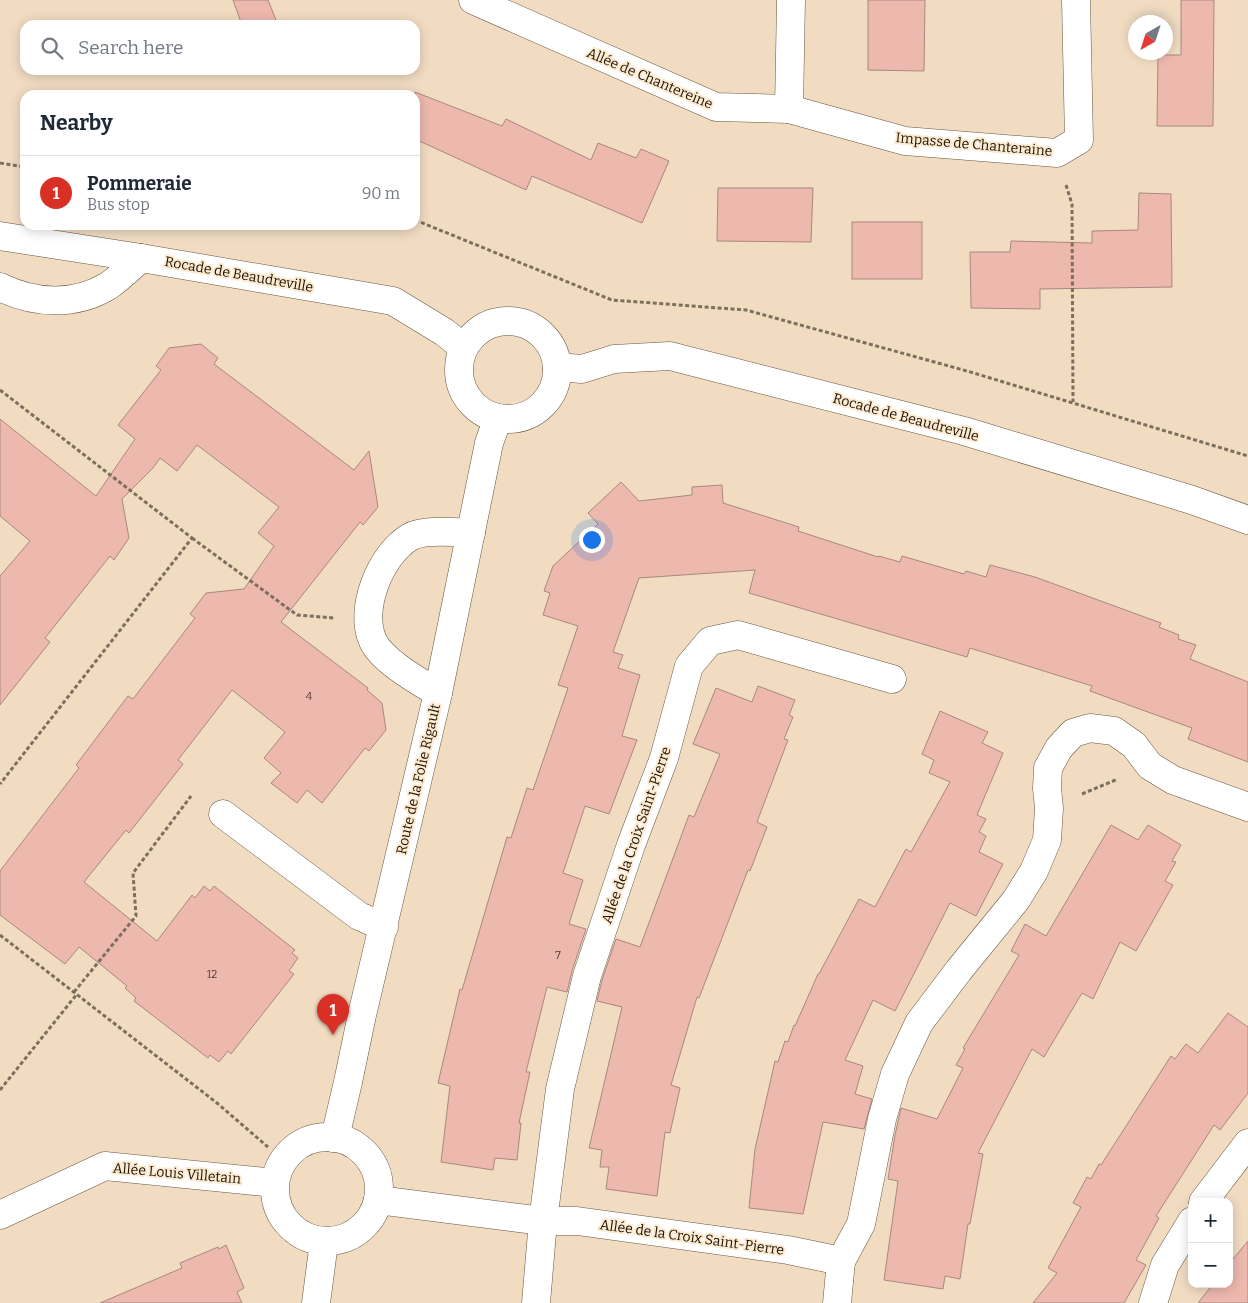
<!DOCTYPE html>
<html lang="en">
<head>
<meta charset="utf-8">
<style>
	body { margin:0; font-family:Bitter,serif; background:#f2f2f3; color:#1f2937 }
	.controls { position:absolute; right:15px; bottom:15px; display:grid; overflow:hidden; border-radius:10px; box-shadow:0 2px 12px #0003 }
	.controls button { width:45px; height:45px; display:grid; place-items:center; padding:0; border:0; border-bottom:1px solid #e0e1e3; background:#fff; color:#1f2937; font:25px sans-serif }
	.compass { position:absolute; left:1128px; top:15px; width:45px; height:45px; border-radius:50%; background:#fff; box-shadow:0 2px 12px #0003; rotate:219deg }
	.you { position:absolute; left:591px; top:539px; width:18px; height:18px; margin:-12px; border:4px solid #fff; border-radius:50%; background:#1a73e8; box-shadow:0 0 0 8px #1a73e833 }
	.badge { display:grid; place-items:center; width:32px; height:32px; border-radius:50%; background:#d93025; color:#fff; font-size:16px; font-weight:700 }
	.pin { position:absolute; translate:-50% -41px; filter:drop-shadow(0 1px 2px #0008) }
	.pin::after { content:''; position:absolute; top:26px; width:18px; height:15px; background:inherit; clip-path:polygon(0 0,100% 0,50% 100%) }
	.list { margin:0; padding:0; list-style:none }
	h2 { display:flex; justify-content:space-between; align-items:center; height:65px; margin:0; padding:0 20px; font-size:21px }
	h2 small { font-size:16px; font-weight:400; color:#747a83 }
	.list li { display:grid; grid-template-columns:32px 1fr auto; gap:15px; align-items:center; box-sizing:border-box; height:75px; padding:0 20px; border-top:1px solid #e0e1e3 }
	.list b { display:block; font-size:19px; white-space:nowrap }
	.list p { margin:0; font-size:16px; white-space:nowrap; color:#747a83 }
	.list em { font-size:16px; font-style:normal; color:#747a83 }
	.icon { flex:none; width:28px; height:28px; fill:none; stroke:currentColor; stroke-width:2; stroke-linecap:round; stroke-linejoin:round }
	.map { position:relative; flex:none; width:1248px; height:1303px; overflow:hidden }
	.search { position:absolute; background:#fff; box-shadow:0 2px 12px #0003; left:20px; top:20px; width:400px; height:55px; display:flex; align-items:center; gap:12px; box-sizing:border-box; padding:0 18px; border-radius:15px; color:#747a83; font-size:19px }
	.panel { position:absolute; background:#fff; box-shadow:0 2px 12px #0003; left:20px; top:90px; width:400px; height:140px; border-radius:15px }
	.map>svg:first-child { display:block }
	.building { fill:#edb8ae; stroke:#a88881 }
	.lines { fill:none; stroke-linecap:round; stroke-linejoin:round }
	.minor-casing { stroke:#67563f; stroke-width:29 }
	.path { stroke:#7d6f5e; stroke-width:3; stroke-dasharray:4 2.5; stroke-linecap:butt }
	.minor { stroke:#fff; stroke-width:28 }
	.labels { text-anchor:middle; stroke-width:4; stroke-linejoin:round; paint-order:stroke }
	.number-label { font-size:11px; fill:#4f3c33 }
	.street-label { font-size:14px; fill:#1a130a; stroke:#feeacf }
</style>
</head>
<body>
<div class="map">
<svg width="1248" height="1303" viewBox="0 0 1248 1303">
	<rect width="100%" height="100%" fill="#f1dcc2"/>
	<g class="building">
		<polygon points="233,0 268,0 278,25 242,25"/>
		<polygon points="868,0 925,0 924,71 868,70"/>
		<polygon points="1181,0 1214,0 1213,126 1157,126 1158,55 1181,55"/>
		<polygon points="415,92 502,126 506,119 591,160 598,143 636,158 641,149 669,161 642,223 532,176 526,190 415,139"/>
		<polygon points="718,188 813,188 811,242 717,241"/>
		<polygon points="1139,193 1171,194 1172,287 1040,289 1040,309 971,308 970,252 1010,252 1011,241 1092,243 1092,231 1138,230"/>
		<rect x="852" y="222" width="70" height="57"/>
		<polygon points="201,344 218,358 214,364 354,470 369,451 378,507 363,525 360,522 281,622 368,688 367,690 382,703 386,730 369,751 365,748 322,803 307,790 297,803 271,783 281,773 264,758 285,732 232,690 178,760 183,764 129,833 126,830 84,882 157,941 192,895 195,898 204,886 210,891 214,886 295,950 292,953 298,958 289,971 294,974 231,1054 228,1051 219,1062 210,1055 208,1058 134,1001 136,998 125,988 127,986 79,947 65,964 0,915 0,871 79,768 76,765 128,696 133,699 195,618 190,614 206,593 244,589 274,546 258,533 279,507 197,445 177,471 160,458 153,468 122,499 129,538 114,560 110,556 45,638 50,642 0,705 0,576 30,541 0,516 0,419 96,496 135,439 118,425 161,370 156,366 169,348"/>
		<polygon points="621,482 639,501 692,495 692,487 722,485 723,503 799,527 798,531 878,557 879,556 900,562 902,556 964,574 966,571 986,577 990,565 1035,577 1161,623 1159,627 1179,635 1178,639 1196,645 1190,659 1248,682 1248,762 1188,739 1192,728 1090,691 1092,686 970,648 967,657 749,593 755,570 639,578 613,652 623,655 618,668 640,675 622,736 637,740 609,814 585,806 563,873 583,880 569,924 586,929 572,971 567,992 547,987 526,1072 530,1072 519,1123 521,1123 517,1160 495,1158 493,1170 441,1162 450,1086 438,1083 460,989 462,990 507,837 511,838 527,788 533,790 568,688 558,685 578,626 543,615 550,593 544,591 553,566 598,524 588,513"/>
		<polygon points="758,686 795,700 789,715 793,717 784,739 788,740 757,822 767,827 750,871 748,870 699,998 697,997 671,1085 680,1088 670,1133 665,1132 657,1196 606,1189 609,1167 600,1167 602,1150 589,1148 622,1007 597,1001 602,980 616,939 640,947 689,815 694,817 720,754 693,744 716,688 752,702"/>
		<polygon points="940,711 988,732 982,743 1003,753 977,815 986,819 979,832 986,836 979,852 1003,864 976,916 950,903 895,1011 873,1000 845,1060 863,1066 855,1094 872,1099 864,1129 823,1122 803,1214 749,1208 755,1149 775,1061 778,1062 785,1041 788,1042 794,1025 795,1026 818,974 819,974 859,899 875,907 906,849 911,852 950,782 929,773 934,760 922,754"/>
		<polygon points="1111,825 1138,840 1148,825 1181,845 1172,861 1176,862 1165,881 1173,885 1136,951 1120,942 1093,999 1082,993 1044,1057 1032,1049 978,1153 983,1154 970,1224 968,1224 960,1279 945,1276 943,1289 884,1280 898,1181 888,1179 895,1135 901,1108 937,1119 963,1068 956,1065 965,1049 963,1048 1019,955 1011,951 1025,924 1046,936"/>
		<polygon points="1228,1013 1248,1027 1248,1093 1220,1130 1214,1125 1156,1216 1159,1218 1136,1260 1146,1265 1124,1303 1033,1303 1057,1273 1048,1268 1081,1207 1073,1203 1087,1177 1091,1179 1099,1164 1101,1165 1171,1056 1175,1059 1186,1044 1198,1053"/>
		<polygon points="1248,1241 1248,1303 1198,1303 1213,1284 1229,1284 1229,1264"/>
		<polygon points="226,1245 244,1288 237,1292 242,1303 100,1303 182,1268 180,1263 218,1247 219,1249"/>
	</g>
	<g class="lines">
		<g class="minor-casing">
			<g id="minor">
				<polyline points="473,0 716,107 789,109 791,0"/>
				<polyline points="789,109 905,141 1057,153 1079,140 1076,0"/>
				<polyline points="0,236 141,258 393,301 444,332 464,348"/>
				<path d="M0,287C35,304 75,306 108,286C120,278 131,267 141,258"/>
				<circle cx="508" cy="370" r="49"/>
				<polyline points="557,367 582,369 614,359 670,356 964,431 1192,500 1248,520"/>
				<polyline points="892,679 738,635 710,641 689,666 664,758 631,845 587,976 560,1089 543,1221 577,1221 788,1250 841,1261 861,1224 882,1119 895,1074 919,1023 959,970 1016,900 1034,871 1047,840 1049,808 1047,788 1048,768 1059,748 1073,733 1090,728 1114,731 1134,745 1150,766 1173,780 1248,807"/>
				<path d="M438,693C420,682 382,661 373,641C358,609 381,554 410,537C423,529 455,532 471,533"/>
				<polyline points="223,814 359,916 384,927"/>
				<circle cx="327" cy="1189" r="52"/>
				<polyline points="333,1138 337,1129 348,1082 362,1015 438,693 489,443 498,418"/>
				<polyline points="378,1200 543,1221 536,1303"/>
				<polyline points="1203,1202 1248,1143"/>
				<polyline points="0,1215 105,1166 275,1183"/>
				<polyline points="316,1303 324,1242"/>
				<polyline points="837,1303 841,1261"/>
				<polyline points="1153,1303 1165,1265 1192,1221"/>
			</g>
		</g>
		<g class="path">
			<polyline points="0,163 25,167"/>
			<polyline points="1066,185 1072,204 1073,402"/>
			<polyline points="415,220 612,300 746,310 967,371 1248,456"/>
			<polyline points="0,390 192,538 0,784"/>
			<polyline points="192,538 297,615 334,618"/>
			<polyline points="1082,794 1118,779"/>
			<polyline points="0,935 217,1103 268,1147"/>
			<polyline points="74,992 136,916 133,873 191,796"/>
			<polyline points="0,1090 77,994"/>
		</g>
		<use href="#minor" class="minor"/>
	</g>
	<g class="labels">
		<g class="number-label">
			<text x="309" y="700">4</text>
			<text x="558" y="959">7</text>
			<text x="212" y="978">12</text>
		</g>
		<g class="street-label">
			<text transform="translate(650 78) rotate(23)" y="5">Allée de Chantereine</text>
			<text transform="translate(974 144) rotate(5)" y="5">Impasse de Chanteraine</text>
			<text transform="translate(239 274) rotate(10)" y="5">Rocade de Beaudreville</text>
			<text transform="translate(906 417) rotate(15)" y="5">Rocade de Beaudreville</text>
			<text transform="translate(418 779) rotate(-77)" y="5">Route de la Folie Rigault</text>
			<text transform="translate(636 835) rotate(-71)" y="5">Allée de la Croix Saint-Pierre</text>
			<text transform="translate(177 1173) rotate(5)" y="5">Allée Louis Villetain</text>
			<text transform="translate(692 1237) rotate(8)" y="5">Allée de la Croix Saint-Pierre</text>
		</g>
	</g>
</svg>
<div class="controls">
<button>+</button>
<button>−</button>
</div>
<svg class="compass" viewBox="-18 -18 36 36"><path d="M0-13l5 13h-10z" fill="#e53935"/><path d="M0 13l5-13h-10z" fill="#747a83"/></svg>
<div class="you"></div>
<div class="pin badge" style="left:333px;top:1035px">1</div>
<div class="search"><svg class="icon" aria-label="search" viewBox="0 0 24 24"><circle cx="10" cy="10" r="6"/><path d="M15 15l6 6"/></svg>Search here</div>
<section class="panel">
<h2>Nearby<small></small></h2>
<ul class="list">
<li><span class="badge">1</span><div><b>Pommeraie</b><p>Bus stop</p></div><em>90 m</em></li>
</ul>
</section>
</div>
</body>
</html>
